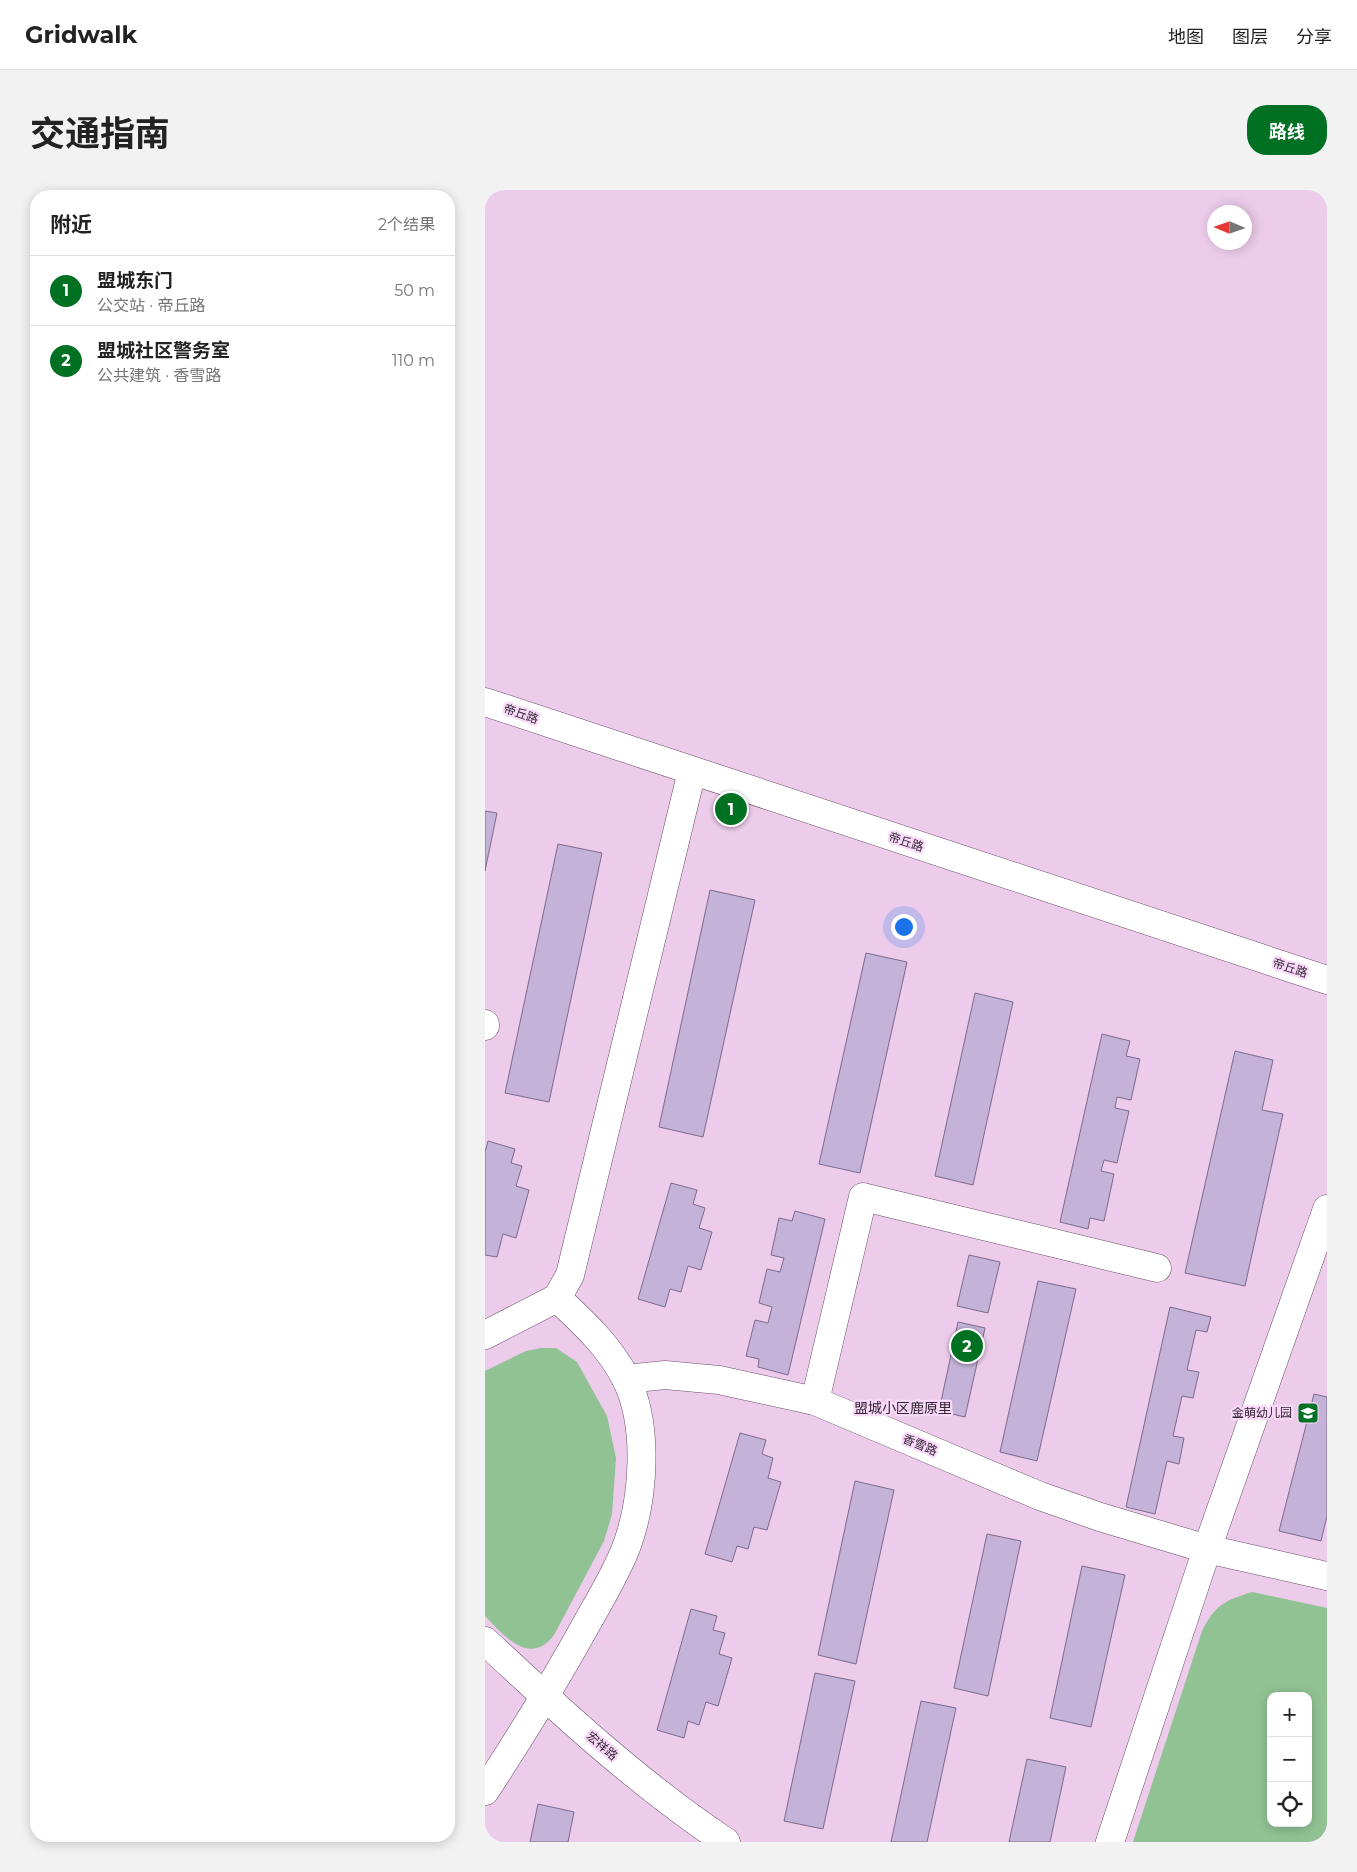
<!DOCTYPE html>
<html lang="zh">
<head>
<meta charset="utf-8">
<style>
	body { margin:0; font-family:Montserrat,"Noto Sans SC",sans-serif; background:#f2f2f2; color:#222 }
	.controls { position:absolute; right:15px; bottom:15px; display:grid; overflow:hidden; border-radius:10px; box-shadow:0 2px 12px #0003 }
	.controls button { width:45px; height:45px; display:grid; place-items:center; padding:0; border:0; border-bottom:1px solid #e0e0e0; background:#fff; color:#222; font:25px sans-serif }
	.compass { position:absolute; left:722px; top:15px; width:45px; height:45px; border-radius:50%; background:#fff; box-shadow:0 2px 12px #0003; rotate:272deg }
	.you { position:absolute; left:418px; top:736px; width:18px; height:18px; margin:-12px; border:4px solid #fff; border-radius:50%; background:#1a73e8; box-shadow:0 0 0 8px #1a73e833 }
	.badge { display:grid; place-items:center; width:32px; height:32px; border-radius:50%; background:#007123; color:#fff; font-size:16px; font-weight:700 }
	.pin { position:absolute; translate:-50% -50%; border:2px solid #fff; box-shadow:0 1px 5px #0006 }
	.list { margin:0; padding:0; list-style:none }
	h2 { display:flex; justify-content:space-between; align-items:center; height:65px; margin:0; padding:0 20px; font-size:21px }
	h2 small { font-size:16px; font-weight:400; color:#767676 }
	.list li { display:grid; grid-template-columns:32px 1fr auto; gap:15px; align-items:center; box-sizing:border-box; height:70px; padding:0 20px; border-top:1px solid #e0e0e0 }
	.list b { display:block; font-size:19px; white-space:nowrap }
	.list p { margin:0; font-size:16px; white-space:nowrap; color:#767676 }
	.list em { font-size:16px; font-style:normal; color:#767676 }
	.icon { flex:none; width:28px; height:28px; fill:none; stroke:currentColor; stroke-width:2; stroke-linecap:round; stroke-linejoin:round }
	.map { position:relative; flex:none; width:842px; height:1652px; overflow:hidden; border-radius:20px }
	header { display:flex; align-items:center; gap:30px; box-sizing:border-box; height:70px; padding:0 25px; background:#fff; border-bottom:1px solid #e0e0e0 }
	header strong { font-size:24px }
	nav { display:flex; gap:28px; margin-inline-start:auto; font-size:18px }
	.intro { display:flex; align-items:center; justify-content:space-between; box-sizing:border-box; height:120px; padding:0 30px }
	h1 { margin:0; font-size:35px }
	.button { padding:12px 22px; border-radius:20px; background:#007123; color:#fff; font-size:18px; font-weight:700 }
	main { display:flex; gap:30px; padding:0 30px }
	aside { flex:1; background:#fff; border-radius:20px; box-shadow:0 2px 12px #0003 }
	.map>svg:first-child { display:block }
	.green { fill:#91c294; fill-rule:evenodd }
	.building { fill:#c4b2d8; stroke:#7c6b8e }
	.lines { fill:none; stroke-linecap:round; stroke-linejoin:round }
	.minor-casing { stroke:#6a4e6a; stroke-width:29 }
	.tertiary-casing { stroke:#6a4e6a; stroke-width:29 }
	.minor { stroke:#fff; stroke-width:28 }
	.tertiary { stroke:#fff; stroke-width:28 }
	.labels { text-anchor:middle; stroke-width:4.5; stroke-linejoin:round; paint-order:stroke }
	.street-label { font-size:12px; fill:#322532; stroke:#f9d8f9 }
	.poi-label { font-size:12px; fill:#322532; stroke:#f9d8f9; text-anchor:end }
	.neighbourhood-label { font-size:14px; fill:#322532; stroke:#f9d8f9 }
</style>
</head>
<body>
<header>
<strong>Gridwalk</strong>
<nav><a>地图</a><a>图层</a><a>分享</a></nav>
</header>
<div class="intro"><h1>交通指南</h1><a class="button">路线</a></div>
<main>
<aside>
<h2>附近<small>2个结果</small></h2>
<ul class="list">
<li><span class="badge">1</span><div><b>盟城东门</b><p>公交站 · 帝丘路</p></div><em>50 m</em></li>
<li><span class="badge">2</span><div><b>盟城社区警务室</b><p>公共建筑 · 香雪路</p></div><em>110 m</em></li>
</ul>
</aside>
<div class="map">
<svg width="842" height="1652" viewBox="0 0 842 1652">
	<rect width="100%" height="100%" fill="#eccbeb"/>
	<g class="green">
		<path d="M56,1158H71L92,1172L122,1226L131,1268L127,1324L119,1351L69,1445C45,1477 19,1446 0,1426V1181L41,1161Z"/>
		<path d="M767,1402L842,1418V1652H648L717,1441C731,1414 739,1411 767,1402ZM786,1506H823V1633H786Z"/>
	</g>
	<g class="building">
		<polygon points="0,621 12,623 0,681"/>
		<polygon points="73,654 117,663 64,912 20,903"/>
		<polygon points="225,700 270,710 218,947 174,937"/>
		<polygon points="381,763 422,772 375,983 334,974"/>
		<polygon points="490,803 528,812 488,995 450,986"/>
		<polygon points="617,844 645,851 641,866 655,869 646,910 632,907 630,918 644,921 632,973 619,970 616,981 629,984 619,1031 605,1028 603,1039 575,1032"/>
		<polygon points="750,861 788,870 777,920 798,924 760,1096 700,1083"/>
		<polygon points="3,951 30,959 26,973 37,976 31,996 44,1000 31,1048 18,1044 12,1067 0,1065 0,962"/>
		<polygon points="186,993 212,1000 208,1014 220,1018 214,1038 227,1042 216,1080 203,1076 196,1102 185,1099 180,1117 153,1109"/>
		<polygon points="310,1021 340,1029 303,1185 273,1177 274,1169 261,1166 270,1130 283,1133 287,1117 274,1113 282,1079 295,1082 299,1068 286,1065 294,1028 307,1031"/>
		<polygon points="484,1065 515,1072 503,1123 472,1116"/>
		<polygon points="553,1091 591,1099 552,1271 515,1262"/>
		<polygon points="685,1117 726,1127 722,1142 711,1140 702,1180 714,1182 708,1208 697,1206 688,1246 699,1248 694,1274 682,1271 670,1324 641,1317"/>
		<polygon points="473,1132 500,1138 480,1227 454,1221"/>
		<polygon points="829,1204 842,1207 842,1326 836,1351 794,1341"/>
		<polygon points="255,1243 281,1250 277,1264 288,1268 283,1288 296,1292 282,1340 269,1337 263,1359 252,1356 247,1372 220,1364"/>
		<polygon points="370,1291 409,1300 371,1474 333,1465"/>
		<polygon points="502,1344 536,1351 503,1506 469,1498"/>
		<polygon points="597,1376 640,1385 606,1537 565,1528"/>
		<polygon points="206,1419 232,1426 228,1440 240,1443 234,1464 247,1468 233,1516 221,1512 214,1535 203,1531 199,1548 172,1540"/>
		<polygon points="330,1483 370,1491 338,1639 299,1631"/>
		<polygon points="436,1511 471,1518 442,1652 406,1652"/>
		<polygon points="542,1569 581,1577 565,1652 524,1652"/>
		<polygon points="53,1614 89,1622 83,1652 45,1652"/>
	</g>
	<g class="lines">
		<g class="minor-casing">
			<g id="minor">
				<polyline points="0,834 0,836"/>
				<polyline points="0,1145 72,1108 85,1085 207,581"/>
				<polyline points="141,1189 180,1185 234,1190 330,1211 555,1306 615,1327 722,1359 842,1386"/>
				<polyline points="330,1211 378,1007 672,1078"/>
				<path d="M0,1451C76,1522 154,1594 241,1652"/>
				<path d="M0,1601C36,1546 70,1491 102,1433C116,1408 132,1382 142,1355C159,1308 164,1235 141,1189C125,1157 98,1132 72,1108"/>
				<polyline points="625,1652 722,1359 842,1019"/>
			</g>
		</g>
		<g class="tertiary-casing">
			<polyline id="tertiary" points="0,512 842,790"/>
		</g>
		<use href="#minor" class="minor"/>
		<use href="#tertiary" class="tertiary"/>
	</g>
	<defs>
		<g id="school-square" transform="scale(1.125)"><rect x="-9" y="-9" width="18" height="18" rx="4" fill="#007123" stroke="#f9d8f9"/><path d="M0-5L7-2L0 1L-7-2ZM-4 1L0 2.5L4 1V4Q0 6-4 4Z" fill="#fff"/></g>
	</defs>
	<g fill-rule="evenodd">
		<use href="#school-square" x="823" y="1223"/>
	</g>
	<g class="labels">
		<g class="street-label">
			<text transform="translate(36 524) rotate(19)" y="4">帝丘路</text>
			<text transform="translate(421 652) rotate(18)" y="4">帝丘路</text>
			<text transform="translate(805 778) rotate(18)" y="4">帝丘路</text>
			<text transform="translate(435 1255) rotate(23)" y="4">香雪路</text>
			<text transform="translate(117 1556) rotate(41)" y="4">宏祥路</text>
		</g>
		<g class="poi-label">
			<text x="807" y="1227">金萌幼儿园</text>
		</g>
		<g class="neighbourhood-label">
			<text x="418" y="1223">盟城小区鹿原里</text>
		</g>
	</g>
</svg>
<div class="controls">
<button>+</button>
<button>−</button>
<button><svg class="icon" aria-label="locate" viewBox="0 0 24 24"><circle cx="12" cy="12" r="6"/><path d="M12 2v4M12 18v4M2 12h4M18 12h4"/></svg></button>
</div>
<svg class="compass" viewBox="-18 -18 36 36"><path d="M0-13l5 13h-10z" fill="#e53935"/><path d="M0 13l5-13h-10z" fill="#767676"/></svg>
<div class="you"></div>
<div class="pin badge" style="left:246px;top:619px">1</div>
<div class="pin badge" style="left:482px;top:1156px">2</div>
</div>
</main>
</body>
</html>
